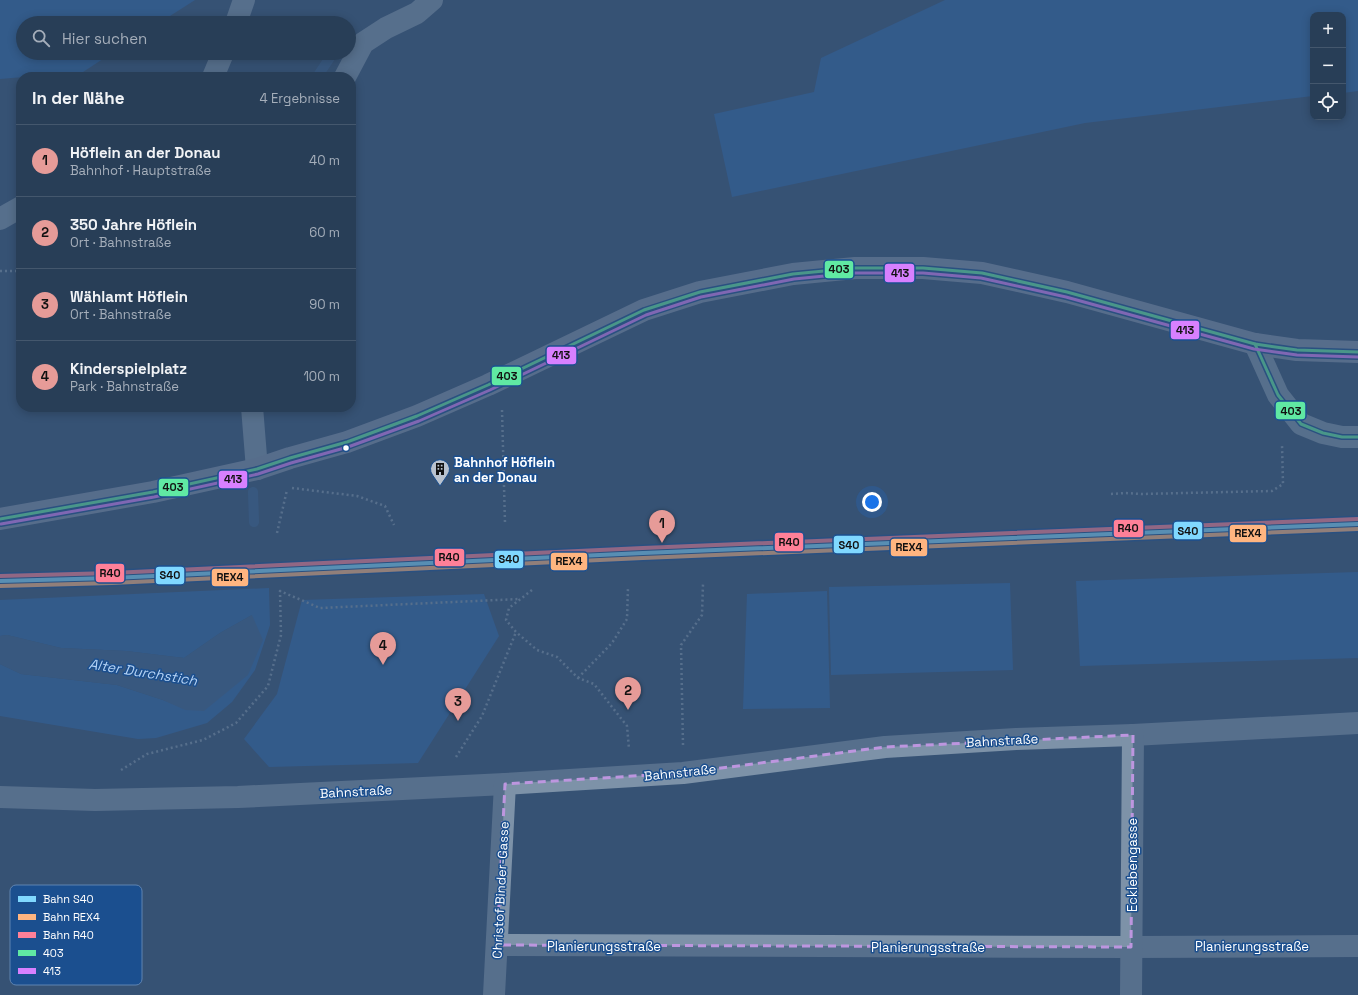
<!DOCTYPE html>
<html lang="de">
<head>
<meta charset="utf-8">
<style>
	body { margin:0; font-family:"Space Grotesk",sans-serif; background:#344961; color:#f1f3f6 }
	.controls { position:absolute; right:12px; top:12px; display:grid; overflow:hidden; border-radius:8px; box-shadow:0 2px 10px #0003 }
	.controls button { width:36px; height:36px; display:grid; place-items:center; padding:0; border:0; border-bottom:1px solid #44576d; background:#283e57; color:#f1f3f6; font:20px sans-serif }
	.you { position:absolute; left:872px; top:502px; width:14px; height:14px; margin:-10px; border:3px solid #fff; border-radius:50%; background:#1a73e8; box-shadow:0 0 0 6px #1a73e833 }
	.badge { display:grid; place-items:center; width:26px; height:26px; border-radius:50%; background:#e69b98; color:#111; font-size:13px; font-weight:700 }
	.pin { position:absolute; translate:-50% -33px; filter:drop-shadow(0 1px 2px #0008) }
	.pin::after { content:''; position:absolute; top:21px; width:14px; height:12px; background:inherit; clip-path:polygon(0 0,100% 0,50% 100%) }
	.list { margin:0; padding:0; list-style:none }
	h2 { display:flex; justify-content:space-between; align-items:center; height:52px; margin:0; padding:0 16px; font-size:17px }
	h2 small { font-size:13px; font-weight:400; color:#a5aeba }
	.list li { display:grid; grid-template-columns:26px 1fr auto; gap:12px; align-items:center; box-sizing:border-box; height:72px; padding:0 16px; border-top:1px solid #44576d }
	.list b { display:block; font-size:15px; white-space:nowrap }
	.list p { margin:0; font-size:13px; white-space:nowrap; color:#a5aeba }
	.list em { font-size:13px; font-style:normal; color:#a5aeba }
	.icon { flex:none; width:22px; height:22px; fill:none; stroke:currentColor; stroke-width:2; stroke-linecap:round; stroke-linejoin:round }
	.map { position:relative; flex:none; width:1358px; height:995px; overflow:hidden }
	.search { position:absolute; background:#283e57; box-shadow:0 2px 10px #0003; left:16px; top:16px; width:340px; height:44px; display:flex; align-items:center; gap:10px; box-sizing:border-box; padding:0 14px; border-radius:22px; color:#a5aeba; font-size:15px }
	.panel { position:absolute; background:#283e57; box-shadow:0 2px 10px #0003; left:16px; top:72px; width:340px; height:340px; border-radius:16px }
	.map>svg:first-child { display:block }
	.green { fill:#2f66a5 }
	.water { fill:#3b618d }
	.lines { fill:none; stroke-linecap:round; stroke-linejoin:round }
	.stream { stroke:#3b618d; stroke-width:10 }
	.path { stroke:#7d92a8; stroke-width:2.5; stroke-dasharray:2 3; stroke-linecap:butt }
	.minor { stroke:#7d92a8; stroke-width:22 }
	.major { stroke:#7d8ea7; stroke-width:22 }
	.bus-1-casing { stroke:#1b4f8f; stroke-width:6 }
	.bus-2-casing { stroke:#1b4f8f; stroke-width:6 }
	.bus-1 { stroke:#60e9a3; stroke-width:3 }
	.bus-2 { stroke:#d880ff; stroke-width:3 }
	.rail-1-casing { stroke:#1b4f8f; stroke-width:7 }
	.rail-2-casing { stroke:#1b4f8f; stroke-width:7 }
	.rail-3-casing { stroke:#1b4f8f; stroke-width:7 }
	.rail-1 { stroke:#80d8ff; stroke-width:4 }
	.rail-2 { stroke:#ffb580; stroke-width:4 }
	.rail-3 { stroke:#ff8098; stroke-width:4 }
	.marked { fill:none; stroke:#bd96df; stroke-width:3; stroke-dasharray:8 5; stroke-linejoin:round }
	.bus-dot { fill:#fff; stroke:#1b4f8f; stroke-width:1.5 }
	.labels { text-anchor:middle; stroke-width:3; stroke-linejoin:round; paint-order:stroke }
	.poi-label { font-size:13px; font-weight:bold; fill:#fff; stroke:#1b4f8f; text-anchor:start }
	.street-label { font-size:13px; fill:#fff; stroke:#1b4f8f }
	.water-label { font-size:14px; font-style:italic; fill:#b5d3f5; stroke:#1b4f8f }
	.key { fill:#1b4f8f; stroke:#5f84b1; stroke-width:1 }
	.key-label { font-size:11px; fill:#fff }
	.line-badge { stroke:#1b4f8f; stroke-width:1.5 }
	.pale-badge-label { font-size:11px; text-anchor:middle; font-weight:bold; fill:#111 }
</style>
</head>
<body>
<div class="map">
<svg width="1358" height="995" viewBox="0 0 1358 995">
	<rect width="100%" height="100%" fill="#365274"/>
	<g class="green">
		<polygon points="0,0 195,0 159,23 23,23 23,53 112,53 83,72 0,79"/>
		<polygon points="945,0 1358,0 1358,91 1343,93 1343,15 1313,15 1313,96 1085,123 732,197 714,114 814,92 821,58"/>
		<polygon points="1358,572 1358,658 1080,666 1076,581"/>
		<polygon points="1010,583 1013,670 831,675 829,587"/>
		<polygon points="269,588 270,625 255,670 232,702 207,723 156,738 138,739 0,716 0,664 21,674 117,685 163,700 185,709 252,615 220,633 184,658 126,651 61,648 7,635 0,636 0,600"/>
		<polygon points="827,591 830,708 743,709 747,594"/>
		<polygon points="484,594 499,636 418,763 269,767 244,739 277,694 302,600"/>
	</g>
	<polygon class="water" points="252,615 263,640 248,675 204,711 185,710 163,700 117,685 21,674 0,664 0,636 7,635 61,648 126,651 184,658 220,633"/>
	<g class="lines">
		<g class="stream">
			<polyline points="317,77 333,53"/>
			<polyline points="253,492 254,522"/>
		</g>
		<g class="path">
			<polyline points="0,271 21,271"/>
			<polyline points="502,410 505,523"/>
			<polyline points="292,488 357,496 385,506 394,525"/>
			<polyline points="1111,494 1126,493 1141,494 1272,491 1283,484 1282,445"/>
			<polyline points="277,533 287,490"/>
			<polyline points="532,590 509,608 506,620 516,632 537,650 557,657 578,678 594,684 627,726 629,749"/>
			<polyline points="578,678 612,643 627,619 628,587"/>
			<polyline points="683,745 681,645 702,615 703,584"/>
			<polyline points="456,757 482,716 516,632"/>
			<polyline points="121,770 147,754 203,740 236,723 268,686 281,635 280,591 320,608 520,599"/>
		</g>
		<g class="minor">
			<polyline points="236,23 244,0"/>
			<polyline points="213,77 223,53"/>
			<polyline points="345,77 363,43 386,28 417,13 432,0"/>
			<polyline points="0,219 21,207"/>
			<polyline points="1255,344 1278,395 1301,424 1323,433 1342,437 1358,437"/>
			<polyline points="252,407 257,469"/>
			<polyline points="0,797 95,800 238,797 505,784 683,773 885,747 1016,739 1133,735 1358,723"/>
			<polyline points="497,945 1131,947 1358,946"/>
			<polyline points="494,995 505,784"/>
			<polyline points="1131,995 1133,735"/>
		</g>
		<polyline class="major" points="0,519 153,492 257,469 290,458 347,442 417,416 488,385 644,310 700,292 793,274 855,268 923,268 982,273 1067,292 1255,344 1297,350 1358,352"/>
		<g class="bus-1-casing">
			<g id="bus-1">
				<polyline points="1255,344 1278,395 1301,424 1323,433 1342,437 1358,437"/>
				<polyline points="0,519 153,492 257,469 290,458 347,442 417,416 488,385 644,310 700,292 793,274 855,268 923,268 982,273 1067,292 1255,344 1297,350 1358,352"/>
			</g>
		</g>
		<g class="bus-2-casing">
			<polyline id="bus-2" points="1,524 154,497 258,474 291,463 348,447 419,421 490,390 646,315 701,297 794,279 855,273 923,273 981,278 1066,297 1254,349 1297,355 1358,357"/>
		</g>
		<use href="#bus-1" class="bus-1"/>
		<use href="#bus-2" class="bus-2"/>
		<g class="rail-1-casing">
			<polyline id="rail-1" points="0,581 112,578 643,553 1358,524"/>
		</g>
		<g class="rail-2-casing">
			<polyline id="rail-2" points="0,586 112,583 643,558 1358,529"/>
		</g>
		<g class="rail-3-casing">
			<polyline id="rail-3" points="0,576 112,573 643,548 1358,519"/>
		</g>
		<use href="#rail-1" class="rail-1"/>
		<use href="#rail-2" class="rail-2"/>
		<use href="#rail-3" class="rail-3"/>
	</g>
	<path d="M0 0H1358V995H0ZM1133,735L1131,947L497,945L505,784L683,773L885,747Z" fill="#365274" fill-opacity=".55" fill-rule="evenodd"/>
	<path class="marked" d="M1133,735L1131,947L497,945L505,784L683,773L885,747Z"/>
	<defs>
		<g id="building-pin" transform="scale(1)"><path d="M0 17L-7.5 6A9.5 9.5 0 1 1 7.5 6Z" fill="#b9c2ce" stroke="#1b4f8f"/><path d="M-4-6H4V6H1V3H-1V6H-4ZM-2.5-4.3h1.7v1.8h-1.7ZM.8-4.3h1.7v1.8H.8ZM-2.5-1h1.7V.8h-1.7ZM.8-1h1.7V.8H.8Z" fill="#111"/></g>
	</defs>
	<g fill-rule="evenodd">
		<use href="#building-pin" x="440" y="469"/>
	</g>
	<circle class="bus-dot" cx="346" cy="448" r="3.5"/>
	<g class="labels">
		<g class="poi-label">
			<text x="454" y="467">Bahnhof Höflein<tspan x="454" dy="15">an der Donau</tspan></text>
		</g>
		<g class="street-label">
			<text transform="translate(1002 740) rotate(-3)" y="5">Bahnstraße</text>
			<text transform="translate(680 772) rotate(-6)" y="5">Bahnstraße</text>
			<text transform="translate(356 791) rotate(-3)" y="5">Bahnstraße</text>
			<text transform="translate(1132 865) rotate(-90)" y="5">Ecklebengasse</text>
			<text transform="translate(500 890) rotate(-87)" y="5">Christof Binder-Gasse</text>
			<text x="604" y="951">Planierungsstraße</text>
			<text x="1252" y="951">Planierungsstraße</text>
			<text x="928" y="952">Planierungsstraße</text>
		</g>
		<g class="water-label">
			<text transform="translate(143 672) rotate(9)" y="5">Alter Durchstich</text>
		</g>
	</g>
	<rect x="10" y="885" width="132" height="100" rx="6" class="key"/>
	<rect x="18" y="896" width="18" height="6" fill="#80d8ff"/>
	<rect x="18" y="914" width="18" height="6" fill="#ffb580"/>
	<rect x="18" y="932" width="18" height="6" fill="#ff8098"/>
	<rect x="18" y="950" width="18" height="6" fill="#60e9a3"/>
	<rect x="18" y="968" width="18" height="6" fill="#d880ff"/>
	<g class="key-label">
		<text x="43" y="903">Bahn S40</text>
		<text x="43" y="921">Bahn REX4</text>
		<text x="43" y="939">Bahn R40</text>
		<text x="43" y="957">403</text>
		<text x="43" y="975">413</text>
	</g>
	<g class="line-badge">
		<rect x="824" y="260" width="30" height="19" rx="4" fill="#60e9a3"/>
		<rect x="884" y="263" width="31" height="20" rx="4" fill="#d880ff"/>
		<rect x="1170" y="320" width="30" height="20" rx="4" fill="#d880ff"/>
		<rect x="546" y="346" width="31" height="19" rx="4" fill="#d880ff"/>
		<rect x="491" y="366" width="31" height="20" rx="4" fill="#60e9a3"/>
		<rect x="1275" y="401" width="31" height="19" rx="4" fill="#60e9a3"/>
		<rect x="218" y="470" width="30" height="19" rx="4" fill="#d880ff"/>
		<rect x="158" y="478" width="31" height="19" rx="4" fill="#60e9a3"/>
		<rect x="1113" y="519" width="31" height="19" rx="4" fill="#ff8098"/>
		<rect x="1173" y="521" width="30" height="19" rx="4" fill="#80d8ff"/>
		<rect x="1229" y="524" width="38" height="19" rx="4" fill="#ffb580"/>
		<rect x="774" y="532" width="30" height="20" rx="4" fill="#ff8098"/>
		<rect x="833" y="535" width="31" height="19" rx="4" fill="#80d8ff"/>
		<rect x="890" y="538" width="38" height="19" rx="4" fill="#ffb580"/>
		<rect x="434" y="548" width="31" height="19" rx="4" fill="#ff8098"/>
		<rect x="494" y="550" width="30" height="19" rx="4" fill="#80d8ff"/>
		<rect x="550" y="552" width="38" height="19" rx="4" fill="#ffb580"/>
		<rect x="95" y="563" width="30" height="20" rx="4" fill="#ff8098"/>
		<rect x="155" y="566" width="30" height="19" rx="4" fill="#80d8ff"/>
		<rect x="211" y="568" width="38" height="19" rx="4" fill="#ffb580"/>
	</g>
	<g class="pale-badge-label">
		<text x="839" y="273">403</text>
		<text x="900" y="277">413</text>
		<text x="1185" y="334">413</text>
		<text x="561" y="359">413</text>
		<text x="507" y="380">403</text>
		<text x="1291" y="415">403</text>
		<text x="233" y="483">413</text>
		<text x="173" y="491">403</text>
		<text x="1128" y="532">R40</text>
		<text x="1188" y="535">S40</text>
		<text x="1248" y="537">REX4</text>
		<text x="789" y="546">R40</text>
		<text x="849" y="549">S40</text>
		<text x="909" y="551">REX4</text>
		<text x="449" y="561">R40</text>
		<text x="509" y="563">S40</text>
		<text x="569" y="565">REX4</text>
		<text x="110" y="577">R40</text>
		<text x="170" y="579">S40</text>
		<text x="230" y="581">REX4</text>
	</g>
</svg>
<div class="controls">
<button>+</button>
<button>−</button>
<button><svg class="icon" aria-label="locate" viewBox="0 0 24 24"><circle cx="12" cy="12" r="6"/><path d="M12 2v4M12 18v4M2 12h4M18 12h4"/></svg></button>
</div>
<div class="you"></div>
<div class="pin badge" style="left:662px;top:543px">1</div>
<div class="pin badge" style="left:628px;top:710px">2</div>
<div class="pin badge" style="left:458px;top:721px">3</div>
<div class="pin badge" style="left:383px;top:665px">4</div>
<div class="search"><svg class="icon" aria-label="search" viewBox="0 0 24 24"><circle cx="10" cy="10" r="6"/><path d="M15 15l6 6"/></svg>Hier suchen</div>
<section class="panel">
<h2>In der Nähe<small>4 Ergebnisse</small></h2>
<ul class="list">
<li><span class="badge">1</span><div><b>Höflein an der Donau</b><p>Bahnhof · Hauptstraße</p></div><em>40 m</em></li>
<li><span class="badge">2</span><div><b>350 Jahre Höflein</b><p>Ort · Bahnstraße</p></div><em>60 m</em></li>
<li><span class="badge">3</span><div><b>Wählamt Höflein</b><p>Ort · Bahnstraße</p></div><em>90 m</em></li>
<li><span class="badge">4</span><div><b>Kinderspielplatz</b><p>Park · Bahnstraße</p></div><em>100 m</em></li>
</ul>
</section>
</div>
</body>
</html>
